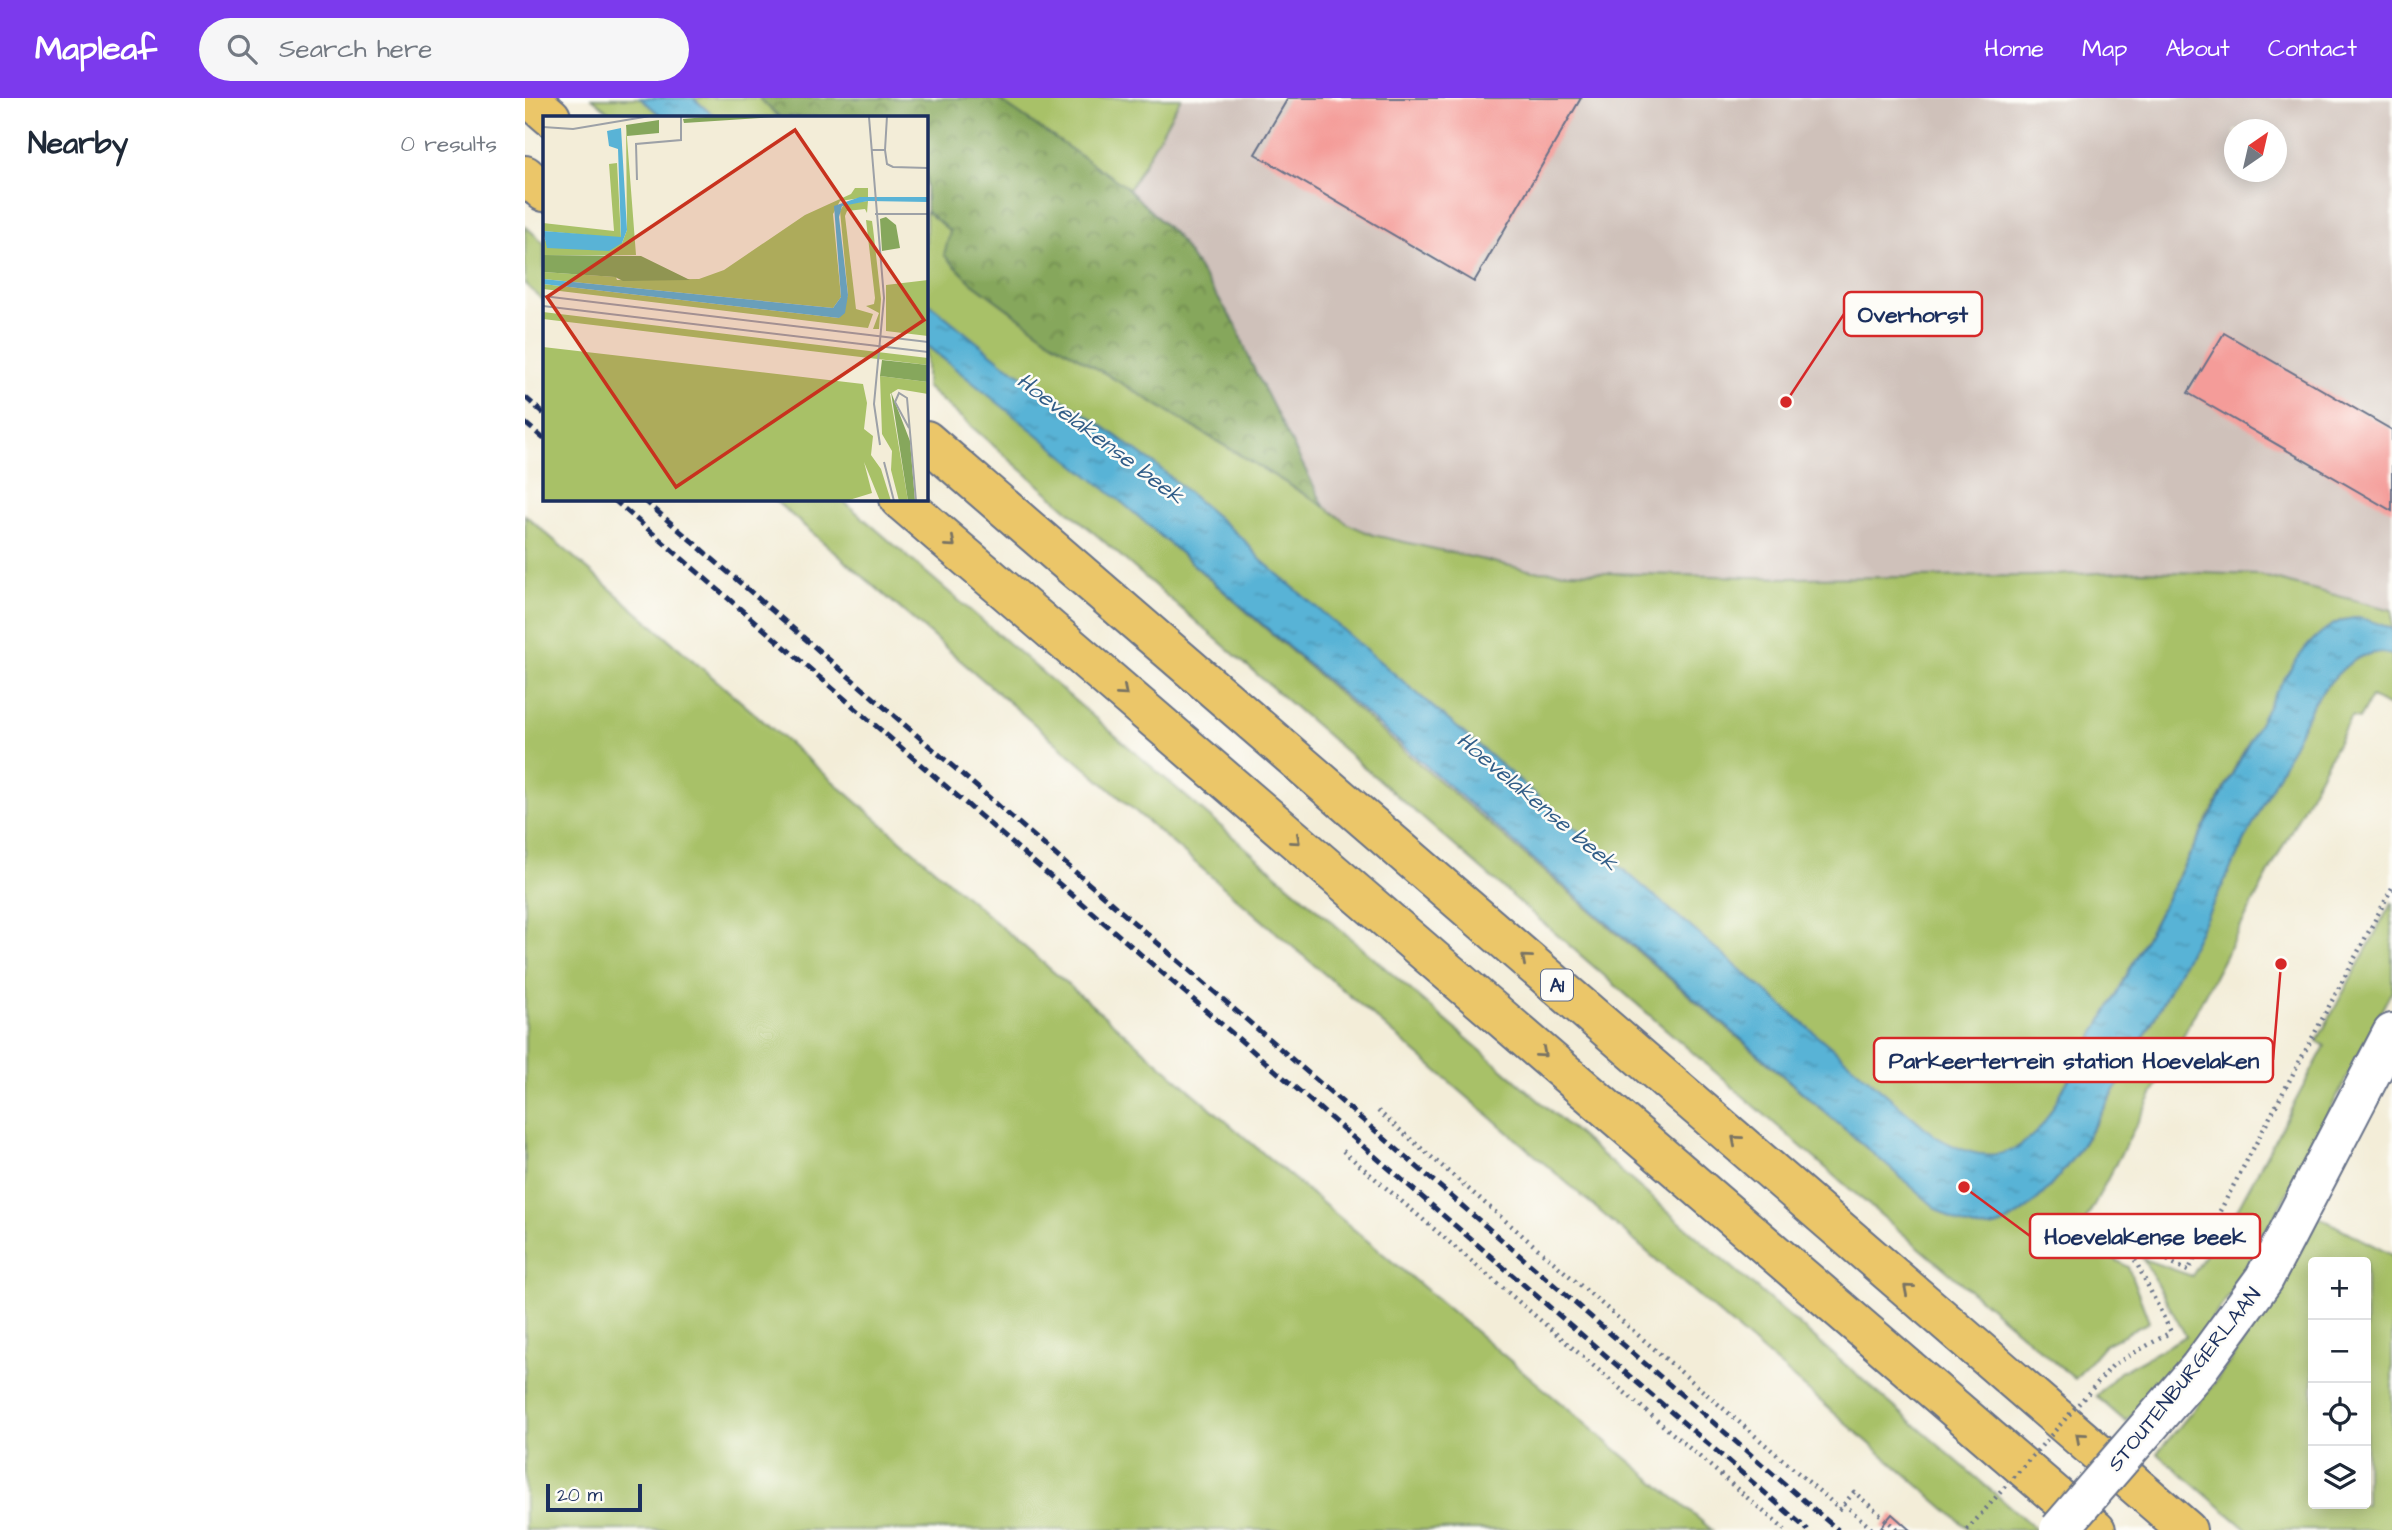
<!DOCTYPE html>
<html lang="en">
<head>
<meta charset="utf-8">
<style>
	body { margin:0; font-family:"Architects Daughter",sans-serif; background:#f6f6f7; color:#1f2937 }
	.controls { position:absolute; right:21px; bottom:21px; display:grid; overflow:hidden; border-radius:7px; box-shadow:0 4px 18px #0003 }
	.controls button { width:63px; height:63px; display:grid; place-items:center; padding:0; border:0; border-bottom:2px solid #e0e1e3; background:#fff; color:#1f2937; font:35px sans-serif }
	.compass { position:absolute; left:1699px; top:21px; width:63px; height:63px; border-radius:50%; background:#fff; box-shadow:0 4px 18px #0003; rotate:34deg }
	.scale { position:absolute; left:21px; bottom:18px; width:96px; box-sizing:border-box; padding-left:7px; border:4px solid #1b2f5e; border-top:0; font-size:19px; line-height:24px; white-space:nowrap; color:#1b2f5e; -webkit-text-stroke:5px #fdfcf7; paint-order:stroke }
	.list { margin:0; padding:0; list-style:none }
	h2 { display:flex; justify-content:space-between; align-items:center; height:91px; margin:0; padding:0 28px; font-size:30px }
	h2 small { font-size:23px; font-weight:400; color:#747a83 }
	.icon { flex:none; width:38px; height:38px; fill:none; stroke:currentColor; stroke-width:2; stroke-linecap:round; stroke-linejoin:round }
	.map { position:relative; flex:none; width:1867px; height:1432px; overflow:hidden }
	header { display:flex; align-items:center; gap:42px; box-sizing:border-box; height:98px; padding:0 35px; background:#7c3aed; color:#fff }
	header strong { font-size:33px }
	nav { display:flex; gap:38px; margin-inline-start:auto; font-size:24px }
	.search { width:490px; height:63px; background:#f6f6f7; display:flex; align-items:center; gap:18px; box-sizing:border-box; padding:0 24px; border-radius:38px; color:#747a83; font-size:26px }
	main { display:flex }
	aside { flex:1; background:#fff }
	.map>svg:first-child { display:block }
	.industrial { fill:#cfc1ba; fill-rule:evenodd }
	.grass { fill:#a8c167; stroke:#627862; stroke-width:2; fill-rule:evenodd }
	.forest { fill:url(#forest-crowns); stroke:#506b5d; stroke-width:2 }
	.water { fill:url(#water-ripples); stroke:#3a719a; stroke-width:2 }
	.building { fill:#f49c99 }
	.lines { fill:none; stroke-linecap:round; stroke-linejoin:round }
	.minor-casing { stroke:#677289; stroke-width:42 }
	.highway-casing { stroke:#677289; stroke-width:42 }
	.path { stroke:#677289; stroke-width:4.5; stroke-dasharray:2 5; stroke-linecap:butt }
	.minor { stroke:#fff; stroke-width:38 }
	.highway { stroke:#ebc669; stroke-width:38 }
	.rail { stroke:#1b2f5e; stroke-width:5; stroke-dasharray:10 5; stroke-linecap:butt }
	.minor-bridge-casing { stroke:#677289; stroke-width:42; stroke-linecap:butt }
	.path-bridge { stroke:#677289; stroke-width:4.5; stroke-dasharray:2 5; stroke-linecap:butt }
	.minor-bridge { stroke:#fff; stroke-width:38 }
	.oneway { stroke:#797363 }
	.labels { text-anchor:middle; stroke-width:5; stroke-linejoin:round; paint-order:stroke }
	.shield { fill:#fdfcf7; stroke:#5f6c8c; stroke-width:2 }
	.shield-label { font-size:19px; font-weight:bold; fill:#1b2f5e }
	.street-label { font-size:21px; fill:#1b2f5e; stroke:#fdfcf7 }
	.water-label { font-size:23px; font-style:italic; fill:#315d88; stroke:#fdfcf7 }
	.inset-road { fill:none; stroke:#9da1a7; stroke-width:2 }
	.view { fill:#c8321e; fill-opacity:0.15; stroke:#c8321e; stroke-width:3.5 }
	.inset-edge { fill:none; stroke:#1b2f5e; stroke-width:3.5 }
	.leader { fill:none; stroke:#d62828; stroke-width:2.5 }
	.callout-dot { fill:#d62828; stroke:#fdfcf7; stroke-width:2.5 }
	.callout { fill:#fdfcf7; stroke:#d62828; stroke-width:2.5 }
	.callout-label { font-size:23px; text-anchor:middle; font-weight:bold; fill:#1b2f5e }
</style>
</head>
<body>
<header>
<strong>Mapleaf</strong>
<div class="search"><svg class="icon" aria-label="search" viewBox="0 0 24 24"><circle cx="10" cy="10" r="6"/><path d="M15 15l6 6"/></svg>Search here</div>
<nav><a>Home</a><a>Map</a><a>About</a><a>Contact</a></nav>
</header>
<main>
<aside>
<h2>Nearby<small>0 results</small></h2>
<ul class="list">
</ul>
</aside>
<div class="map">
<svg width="1867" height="1432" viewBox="0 0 1867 1432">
	<defs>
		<pattern id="forest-crowns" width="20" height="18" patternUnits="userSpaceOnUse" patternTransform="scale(1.75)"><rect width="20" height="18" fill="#86a75c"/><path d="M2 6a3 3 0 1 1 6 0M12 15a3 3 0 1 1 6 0" fill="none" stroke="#6d884f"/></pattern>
		<pattern id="water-ripples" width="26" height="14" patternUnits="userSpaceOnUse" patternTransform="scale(1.75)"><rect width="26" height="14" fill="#59b3d6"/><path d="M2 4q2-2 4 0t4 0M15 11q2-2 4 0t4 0" fill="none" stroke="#4992b1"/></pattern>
	</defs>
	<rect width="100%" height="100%" fill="#fdfcf7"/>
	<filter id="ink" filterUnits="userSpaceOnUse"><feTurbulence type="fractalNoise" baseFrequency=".0143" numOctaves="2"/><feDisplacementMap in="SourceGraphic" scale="14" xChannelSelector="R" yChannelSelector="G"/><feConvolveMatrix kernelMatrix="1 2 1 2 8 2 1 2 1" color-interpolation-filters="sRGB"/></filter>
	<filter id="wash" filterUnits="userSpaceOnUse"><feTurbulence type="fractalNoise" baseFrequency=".00686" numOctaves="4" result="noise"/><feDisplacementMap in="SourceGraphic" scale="28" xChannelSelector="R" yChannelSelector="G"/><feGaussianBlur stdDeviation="1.57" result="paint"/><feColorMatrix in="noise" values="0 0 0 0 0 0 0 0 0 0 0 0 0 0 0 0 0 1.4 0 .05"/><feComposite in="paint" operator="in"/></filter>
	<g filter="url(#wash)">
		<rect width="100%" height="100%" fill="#f3edd8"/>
		<path class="industrial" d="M250,0H1867V512L1734,477L1617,473L1508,478L1262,480L1008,473L848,437L823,426L401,116V19ZM1710,32H1752V74H1710Z"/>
		<g class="grass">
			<polygon points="67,0 115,0 138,19 90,19"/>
			<polygon points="168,0 233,0 255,19 190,19"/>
			<polygon points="471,0 656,0 604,92"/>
			<path d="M401,113L425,133L445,183L525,242L799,408L823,426L848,437L1008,473L1262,480L1508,478L1617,473L1734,477L1867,512V531L1833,520L1817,522L1804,529L1784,547L1717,656L1589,901L1519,1025C1486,1067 1452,1063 1410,1038L736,462L719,442L631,367L562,317L479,266L401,203Z"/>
			<polygon points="0,128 19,145 19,203 0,186"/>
			<path d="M401,247L581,390L884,657L1410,1109C1429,1125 1453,1137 1478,1126C1537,1098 1582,1006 1613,951C1646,890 1677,828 1708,766C1735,712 1763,659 1789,604C1807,581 1833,545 1867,557V609L1846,599L1834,621L1826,619L1552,1139L1603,1169L1624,1224L1579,1247L1550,1281L1325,1091L401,289Z"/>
			<polygon points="248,401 316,401 1512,1432 1445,1432"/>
			<polygon points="0,417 739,1056 1187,1432 0,1432"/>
			<polygon points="1867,804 1867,892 1722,1173 1656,1263 1601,1324 1571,1298 1595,1274 1661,1238 1618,1161 1667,1178 1684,1150 1690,1153 1800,948 1792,943"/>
			<path d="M1794,1119L1867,1157V1432H1722L1632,1355C1696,1283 1749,1204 1794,1119ZM1788,1164H1841V1406H1788Z"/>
		</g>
		<polygon class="forest" points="233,0 471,0 600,88 653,140 711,227 727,267 799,408 525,242 445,183 419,157 425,133 401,113 401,19 255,19"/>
		<g class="water">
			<polygon points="115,0 168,0 190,19 138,19"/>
			<path d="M401,203L479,266L562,317L631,367L719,442L736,462L1410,1038C1452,1063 1486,1067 1519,1025L1589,901L1747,601C1765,571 1791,522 1831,520C1842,520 1856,527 1867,531V557C1833,545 1807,581 1789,604C1763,659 1735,712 1708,766C1676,830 1645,893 1610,955C1580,1009 1536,1098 1478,1126C1453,1137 1429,1125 1410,1109L600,407L401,247Z"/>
		</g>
		<g id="blocks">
			<g class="building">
				<polygon points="763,0 1056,0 949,184 730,56"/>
				<polygon points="1699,235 1867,332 1867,413 1663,295"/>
				<polygon points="1367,1416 1385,1432 1360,1432 1356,1429"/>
			</g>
		</g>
	</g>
	<g filter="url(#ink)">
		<use href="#blocks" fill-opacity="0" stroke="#677289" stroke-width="2"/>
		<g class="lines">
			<g class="minor-casing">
				<polyline id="minor" points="1674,1270 1739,1181 1867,935"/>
			</g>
			<g class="highway-casing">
				<g id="highway">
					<polyline points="4,0 26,19"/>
					<polyline points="0,77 19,94"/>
					<polyline points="401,342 1662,1432"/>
					<polyline points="374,401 1571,1432"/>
				</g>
			</g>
			<g class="path">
				<polyline points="853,1013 1315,1411 1329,1394 1373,1432"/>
				<polyline points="818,1053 1260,1432"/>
				<polyline points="1574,1127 1663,1173 1867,790"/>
				<polyline points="1610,1162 1646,1234"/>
				<polyline points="1319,1406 1348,1432"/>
			</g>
			<use href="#minor" class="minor"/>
			<use href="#highway" class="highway"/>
			<g class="rail">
				<polyline points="0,299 19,316"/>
				<polyline points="0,325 19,341"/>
				<polyline points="88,401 1283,1432"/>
				<polyline points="118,401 1313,1432"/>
			</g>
			<g class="minor-bridge-casing">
				<polyline id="minor-bridge" points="1534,1432 1674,1270"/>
			</g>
			<polyline class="path-bridge" points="1442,1432 1588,1267 1646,1234"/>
			<use href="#minor-bridge" class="minor-bridge"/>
		</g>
		<defs><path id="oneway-chevron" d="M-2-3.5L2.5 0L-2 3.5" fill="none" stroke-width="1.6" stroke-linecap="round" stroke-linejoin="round" transform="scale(1.75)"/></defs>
		<g class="oneway">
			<use href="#oneway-chevron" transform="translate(426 445) rotate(41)"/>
			<use href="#oneway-chevron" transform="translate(598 594) rotate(41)"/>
			<use href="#oneway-chevron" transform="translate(771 742) rotate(41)"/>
			<use href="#oneway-chevron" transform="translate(1001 861) rotate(-139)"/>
			<use href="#oneway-chevron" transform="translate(1017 955) rotate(41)"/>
			<use href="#oneway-chevron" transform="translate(1211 1042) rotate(-139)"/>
			<use href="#oneway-chevron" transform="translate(1383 1191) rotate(-139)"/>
			<use href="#oneway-chevron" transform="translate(1555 1339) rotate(-139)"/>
		</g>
	</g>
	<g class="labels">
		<rect class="shield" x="1016" y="871.5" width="32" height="31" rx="5"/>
		<g class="shield-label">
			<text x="1032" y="894">A1</text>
		</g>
		<g class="street-label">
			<text transform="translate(1659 1281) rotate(-51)" y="7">STOUTENBURGERLAAN</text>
		</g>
		<g class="water-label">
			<text transform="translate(576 340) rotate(37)" y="8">Hoevelakense beek</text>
			<text transform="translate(1013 703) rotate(40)" y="8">Hoevelakense beek</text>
		</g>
	</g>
	<g transform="translate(18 18)">
		<rect width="385" height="385" fill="#f3edd8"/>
		<path d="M83,9L93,139H0V121L4,127H79L84,114ZM74,47L78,122L0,115V107L71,115L66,48ZM312,72H325V81L297,85L290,98L298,181L290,192L0,163V156L73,161L74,164L156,163L181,154L262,99L308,78ZM325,85L324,97L322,93L304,95L302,100L313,193L330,198L325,212L0,173V168L296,202L305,179L297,95L301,88ZM323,104L329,105L330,112L338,183L336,213H330L336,197L323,190L331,188L332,182ZM385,164V220L343,215V169ZM0,196L385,242V249L0,203ZM0,231L320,268L324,287L321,313L330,320L328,339L338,353L348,385H337L321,346L329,377L303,385H0ZM337,260L385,266V278L355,273L347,278L365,385H356L348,354L349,335L339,318Z" fill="#a8c167"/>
		<path d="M174,0H232V1L141,7L140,3ZM116,4V17L84,20L83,9ZM343,101L353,109L357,132L339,135L337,103ZM0,139L98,140L147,164L80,165L72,161L0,156ZM339,244L385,249V266L337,260ZM348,276L367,325L372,385H365Z" fill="#86a75c"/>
		<path d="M78,12L84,114L79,127L66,135L4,132L0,115L78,121L75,33L66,30L64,15ZM317,81H385V86L325,85L299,90L296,101L305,179L302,197L296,202L0,168V163L290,192L298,181L291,90Z" fill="#59b3d6"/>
		<path class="inset-road" d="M326,1L341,182L331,288L337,329M0,11L30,13L107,0M328,34H342L344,48L350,51L385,52M342,34L344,0M94,64L93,28L138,24V0M332,98H385M0,180L385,226M0,190L385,236M366,312L352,286L356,277L364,282L373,385M341,346L351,385"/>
		<path class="view" d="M252,14L381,204L133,371L4,181Z"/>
		<rect width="385" height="385" class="inset-edge"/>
	</g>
	<path class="leader" d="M1261 304L1319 216M1756 866L1748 962M1439 1089L1505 1138"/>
	<g class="callout-dot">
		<circle cx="1261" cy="304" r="7"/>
		<circle cx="1756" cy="866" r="7"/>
		<circle cx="1439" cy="1089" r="7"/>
	</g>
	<g class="callout">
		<rect x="1319" y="194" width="138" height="44" rx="7"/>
		<rect x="1349" y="940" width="399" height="44" rx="7"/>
		<rect x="1505" y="1116" width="230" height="44" rx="7"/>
	</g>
	<g class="callout-label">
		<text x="1388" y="224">Overhorst</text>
		<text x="1549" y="970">Parkeerterrein station Hoevelaken</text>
		<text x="1620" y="1146">Hoevelakense beek</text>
	</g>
</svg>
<div class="controls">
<button>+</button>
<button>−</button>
<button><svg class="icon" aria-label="locate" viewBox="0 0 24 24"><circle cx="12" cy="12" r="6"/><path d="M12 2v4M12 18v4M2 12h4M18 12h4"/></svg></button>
<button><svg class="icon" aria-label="layers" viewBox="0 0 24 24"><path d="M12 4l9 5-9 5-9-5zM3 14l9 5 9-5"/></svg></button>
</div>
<svg class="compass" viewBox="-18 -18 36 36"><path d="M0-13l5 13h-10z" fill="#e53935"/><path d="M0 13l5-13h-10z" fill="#747a83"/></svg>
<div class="scale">20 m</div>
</div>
</main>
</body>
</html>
